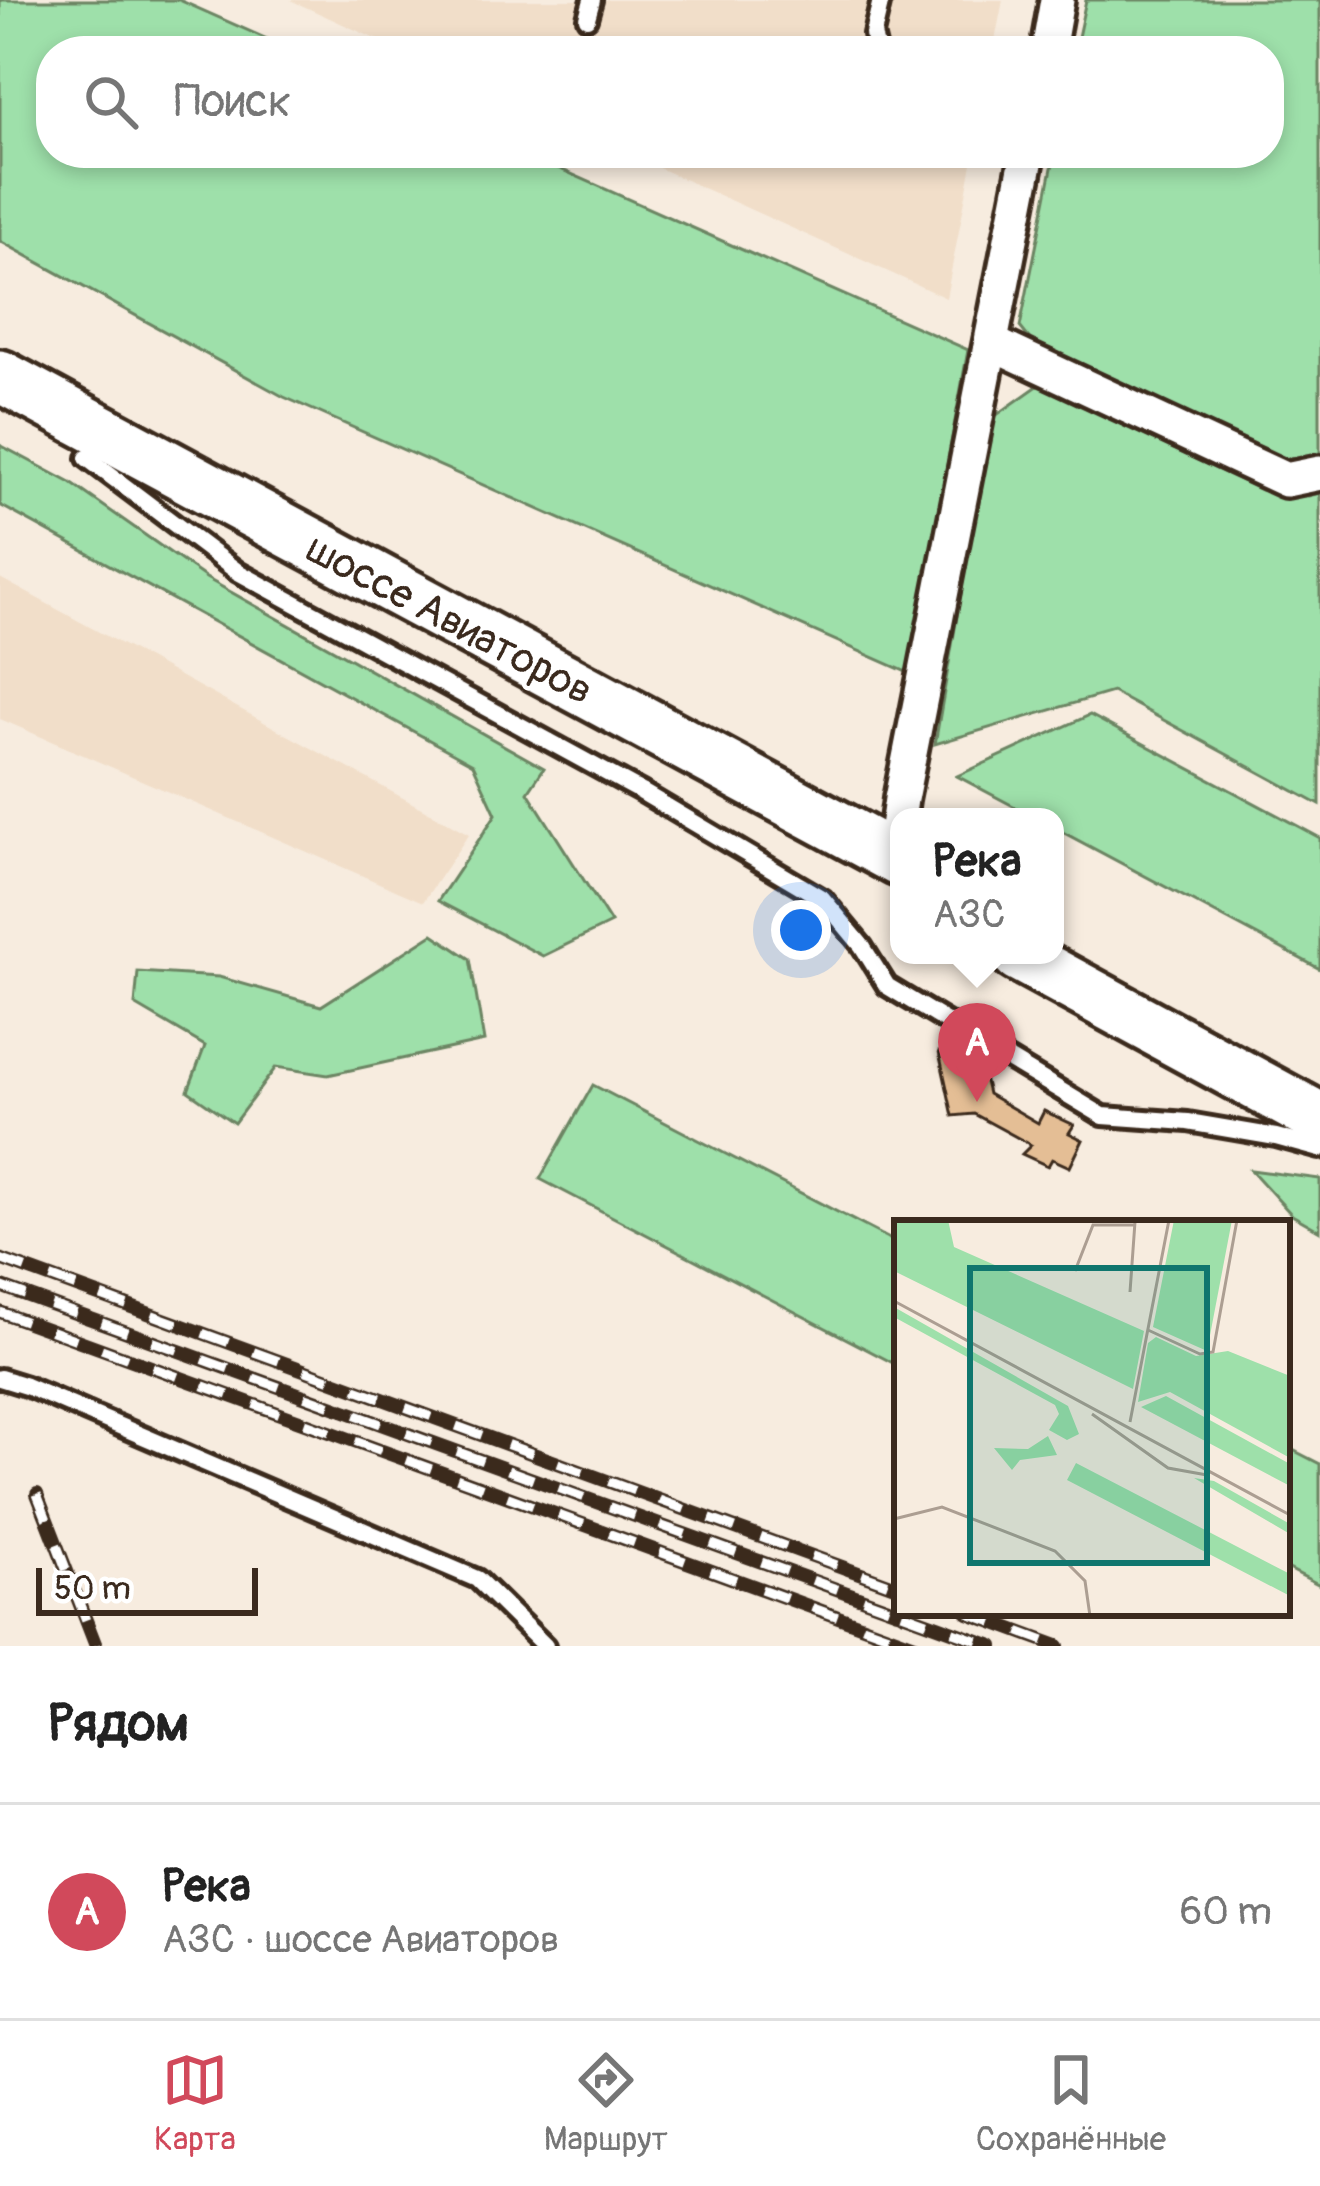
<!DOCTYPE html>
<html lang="ru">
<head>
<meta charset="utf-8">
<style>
	body { margin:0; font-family:Pangolin,sans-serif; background:#f6f6f6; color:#222 }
	.scale { position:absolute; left:36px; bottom:30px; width:222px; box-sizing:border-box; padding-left:12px; border:6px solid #3b2a1e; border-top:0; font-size:33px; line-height:42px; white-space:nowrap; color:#3b2a1e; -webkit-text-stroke:9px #fff; paint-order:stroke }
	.you { position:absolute; left:801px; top:930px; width:42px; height:42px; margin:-30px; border:9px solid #fff; border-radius:50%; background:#1a73e8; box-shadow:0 0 0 18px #1a73e833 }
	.badge { display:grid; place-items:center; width:78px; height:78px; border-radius:50%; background:#d1495b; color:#fff; font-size:39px; font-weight:700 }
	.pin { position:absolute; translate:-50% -99px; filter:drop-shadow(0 3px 6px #0008) }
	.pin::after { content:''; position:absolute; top:63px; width:42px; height:36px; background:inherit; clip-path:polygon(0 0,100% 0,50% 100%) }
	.popup { position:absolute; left:890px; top:808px; width:174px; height:156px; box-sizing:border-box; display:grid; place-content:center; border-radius:24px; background:#fff; filter:drop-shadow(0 3px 9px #0005); font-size:39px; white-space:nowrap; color:#767676 }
	.popup b { font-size:45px; color:#222 }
	.popup::after { content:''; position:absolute; left:50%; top:100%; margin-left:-24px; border:24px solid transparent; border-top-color:#fff }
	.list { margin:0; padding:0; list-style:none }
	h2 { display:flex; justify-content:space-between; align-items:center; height:156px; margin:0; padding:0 48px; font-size:51px }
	h2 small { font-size:39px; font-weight:400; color:#767676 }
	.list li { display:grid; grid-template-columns:78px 1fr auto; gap:36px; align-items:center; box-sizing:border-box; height:216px; padding:0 48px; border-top:3px solid #e0e0e0 }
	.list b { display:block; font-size:45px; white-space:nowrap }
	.list p { margin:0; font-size:39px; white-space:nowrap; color:#767676 }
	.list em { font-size:39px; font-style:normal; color:#767676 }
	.icon { flex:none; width:66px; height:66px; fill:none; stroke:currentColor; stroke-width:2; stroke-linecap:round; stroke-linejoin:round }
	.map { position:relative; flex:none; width:1320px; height:1646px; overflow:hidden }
	.search { position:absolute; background:#fff; box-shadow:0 6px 18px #0003; left:36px; right:36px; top:36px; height:132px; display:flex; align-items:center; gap:30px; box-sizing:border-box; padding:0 42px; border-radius:48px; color:#767676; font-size:45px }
	.sheet { height:372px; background:#fff }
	nav { display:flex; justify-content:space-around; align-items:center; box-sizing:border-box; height:168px; border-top:3px solid #e0e0e0; background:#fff; font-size:33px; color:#767676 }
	nav a { display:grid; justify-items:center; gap:6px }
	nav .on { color:#d1495b }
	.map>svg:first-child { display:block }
	.built { fill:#f1dec9 }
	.green { fill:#9ee0aa; stroke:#6c8564; stroke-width:3 }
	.building { fill:#e4be95; stroke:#3b2a1e; stroke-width:3 }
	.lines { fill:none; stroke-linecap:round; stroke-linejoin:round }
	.service-casing { stroke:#3b2a1e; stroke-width:26 }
	.minor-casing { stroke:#3b2a1e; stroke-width:42 }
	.primary-casing { stroke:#3b2a1e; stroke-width:60 }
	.service { stroke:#fff; stroke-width:16 }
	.minor { stroke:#fff; stroke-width:33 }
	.primary { stroke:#fff; stroke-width:51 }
	.rail-casing { stroke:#3b2a1e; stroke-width:14 }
	.rail { stroke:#fff; stroke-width:9; stroke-dasharray:27; stroke-linecap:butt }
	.labels { text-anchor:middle; stroke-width:9; stroke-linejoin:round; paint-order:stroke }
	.street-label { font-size:42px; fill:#3b2a1e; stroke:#fff }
	.inset-road { fill:none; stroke:#ac9e92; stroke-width:3 }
	.view { fill:#0f766e; fill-opacity:0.15; stroke:#0f766e; stroke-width:6 }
	.inset-edge { fill:none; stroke:#3b2a1e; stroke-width:6 }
</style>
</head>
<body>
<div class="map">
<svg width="1320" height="1646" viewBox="0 0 1320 1646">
	<rect width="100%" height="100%" fill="#f7ecdf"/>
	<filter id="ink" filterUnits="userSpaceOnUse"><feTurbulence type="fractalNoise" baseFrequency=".00833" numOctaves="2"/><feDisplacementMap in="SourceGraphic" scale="24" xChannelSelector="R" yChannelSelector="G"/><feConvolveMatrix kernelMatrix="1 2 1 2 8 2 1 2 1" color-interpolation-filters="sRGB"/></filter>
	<g filter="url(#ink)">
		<g class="built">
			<polygon points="290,0 1003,0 993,51 402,51"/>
			<polygon points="626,153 974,153 946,298"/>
			<polygon points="0,578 469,834 423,902 0,719"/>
		</g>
		<g class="green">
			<polygon points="0,0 179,0 294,51 51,51 51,153 524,153 968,350 909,673 284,397 0,241"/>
			<polygon points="1086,0 1320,0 1320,459 1275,458 1040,352 1020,327 1055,153 1269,153 1269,51 1075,51"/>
			<polygon points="1039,385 1261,490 1308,496 1320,493 1320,805 1112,692 935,744 991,419"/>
			<polygon points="0,445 71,483 206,578 544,768 528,792 611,923 543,956 438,901 496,814 473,764 0,505"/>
			<polygon points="1090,715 1320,838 1320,969 1055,828 1055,817 1034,817 957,776"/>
			<polygon points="433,934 470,959 484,1041 328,1075 276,1067 234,1123 188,1091 205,1046 135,1005 138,972 219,977 321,1006"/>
			<polygon points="593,1085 897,1243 897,1365 540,1179"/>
			<polygon points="1251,1170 1320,1179 1320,1231 1292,1215"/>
			<polygon points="1287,1447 1320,1464 1320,1585 1287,1568"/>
		</g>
		<polygon class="building" points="977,1048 988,1094 1038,1123 1044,1111 1074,1125 1069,1133 1083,1140 1070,1167 1052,1159 1048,1166 1022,1154 1031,1145 974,1114 953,1116 939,1052"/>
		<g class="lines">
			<g class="service-casing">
				<g id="service">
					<polyline points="587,18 592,0"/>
					<polyline points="877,51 873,34 881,0"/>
					<polyline points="87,458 238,572 642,792 823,899 862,946 887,986 1103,1116 1188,1122 1276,1137 1320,1149"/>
					<polyline points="0,1378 26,1386 477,1579 545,1646"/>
				</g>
			</g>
			<g class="minor-casing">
				<g id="minor">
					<polyline points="1048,51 1057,0"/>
					<polyline points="992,343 1286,480 1320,473"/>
					<polyline points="893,857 901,799 1028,153"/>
				</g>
			</g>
			<g class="primary-casing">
				<g id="primary">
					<polyline points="0,376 899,860"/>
					<polyline points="1018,955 1320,1119"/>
				</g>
			</g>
			<use href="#service" class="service"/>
			<use href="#minor" class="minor"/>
			<use href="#primary" class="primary"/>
			<g class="rail-casing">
				<g id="rail">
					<polyline points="0,1259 897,1587"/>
					<polyline points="0,1286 897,1611"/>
					<polyline points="0,1312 918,1646"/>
					<polyline points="37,1494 96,1646"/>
					<polyline points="902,1613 993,1646"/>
					<polyline points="968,1613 1058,1646"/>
				</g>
			</g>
			<use href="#rail" class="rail"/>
		</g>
	</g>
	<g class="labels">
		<g class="street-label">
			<text transform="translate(450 618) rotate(28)" y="15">шоссе Авиаторов</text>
		</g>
	</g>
	<g transform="translate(894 1220)">
		<rect width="396" height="396" fill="#f7ecdf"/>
		<path d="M0,0H54L60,27L250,111L239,169L0,51ZM280,0H338L313,131L259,107ZM0,87L174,186L185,214L173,220L155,210L165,194L161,185L0,97ZM262,117L302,136L334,131L396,156V238L276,172L244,182L254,123ZM272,176L396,244V266L247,187ZM154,216L163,235L126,240L118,250L100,228L134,229ZM182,243L396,354V376L173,260ZM300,258L320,261L396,304V314Z" fill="#9ee0aa"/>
		<path class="inset-road" d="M181,51L199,5H241M236,72L241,2M0,81L396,295M254,110L306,134L319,132L343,0M198,194L274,248L313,255M236,202L275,0M0,299L48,287L161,331L191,361L196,396M267,396H320"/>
		<path class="view" d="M76,48H313V343H76Z"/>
		<rect width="396" height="396" class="inset-edge"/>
	</g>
</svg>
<div class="scale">50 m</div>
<div class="you"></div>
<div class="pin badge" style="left:977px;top:1102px">A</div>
<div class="popup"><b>Река</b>АЗС</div>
<div class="search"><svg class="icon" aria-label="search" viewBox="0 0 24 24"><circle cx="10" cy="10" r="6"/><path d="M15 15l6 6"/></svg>Поиск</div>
</div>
<section class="sheet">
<h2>Рядом<small></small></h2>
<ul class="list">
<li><span class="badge">A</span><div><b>Река</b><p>АЗС · шоссе Авиаторов</p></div><em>60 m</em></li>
</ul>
</section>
<nav>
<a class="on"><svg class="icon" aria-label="map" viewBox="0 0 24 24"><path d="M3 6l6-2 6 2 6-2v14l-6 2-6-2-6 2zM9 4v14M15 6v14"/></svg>Карта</a>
<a><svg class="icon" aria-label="directions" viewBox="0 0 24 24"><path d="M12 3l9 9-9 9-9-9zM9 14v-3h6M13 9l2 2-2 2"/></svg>Маршрут</a>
<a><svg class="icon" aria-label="saved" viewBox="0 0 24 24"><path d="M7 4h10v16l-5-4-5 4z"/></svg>Сохранённые</a>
</nav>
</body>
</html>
